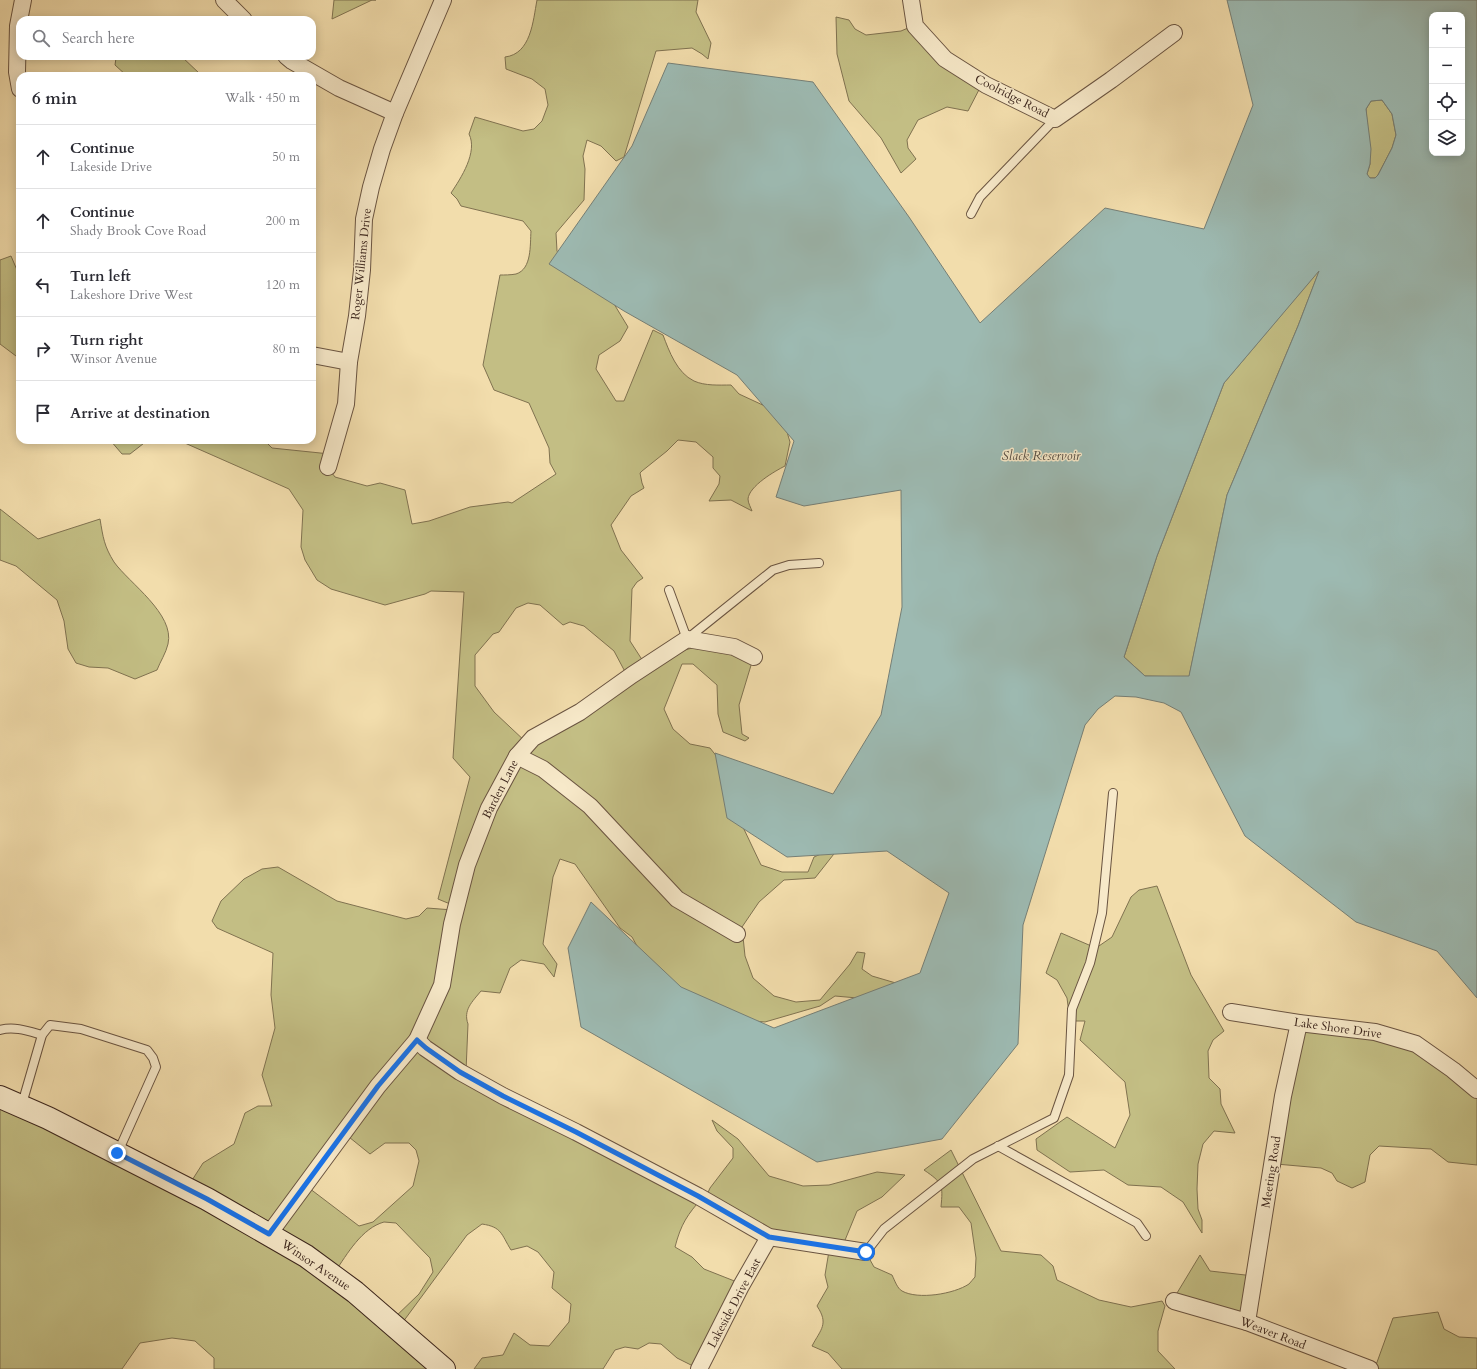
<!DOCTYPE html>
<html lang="en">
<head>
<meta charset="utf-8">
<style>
	body { margin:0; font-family:Cardo,serif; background:#f7f7f7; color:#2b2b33 }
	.controls { position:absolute; right:12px; top:12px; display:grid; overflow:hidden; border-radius:8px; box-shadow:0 2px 10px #0003 }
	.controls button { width:36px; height:36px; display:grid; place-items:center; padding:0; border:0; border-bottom:1px solid #e1e1e2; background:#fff; color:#2b2b33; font:20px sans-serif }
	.stop { position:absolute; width:12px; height:12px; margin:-9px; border:3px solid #1a73e8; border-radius:50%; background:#fff }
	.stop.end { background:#1a73e8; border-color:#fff; box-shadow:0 1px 4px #0008 }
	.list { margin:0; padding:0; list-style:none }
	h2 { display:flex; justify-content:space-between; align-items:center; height:52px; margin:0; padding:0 16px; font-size:17px }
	h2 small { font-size:13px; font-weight:400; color:#7c7c81 }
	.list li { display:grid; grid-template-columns:26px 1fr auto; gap:12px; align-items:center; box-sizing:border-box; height:64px; padding:0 16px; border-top:1px solid #e1e1e2 }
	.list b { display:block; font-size:15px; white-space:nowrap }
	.list p { margin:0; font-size:13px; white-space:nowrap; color:#7c7c81 }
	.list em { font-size:13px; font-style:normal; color:#7c7c81 }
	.icon { flex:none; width:22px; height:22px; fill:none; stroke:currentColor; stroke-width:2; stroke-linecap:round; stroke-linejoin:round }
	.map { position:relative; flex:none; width:1477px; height:1369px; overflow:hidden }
	.search { position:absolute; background:#fff; box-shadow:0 2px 10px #0003; left:16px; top:16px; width:300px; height:44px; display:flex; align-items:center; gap:10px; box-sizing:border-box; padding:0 14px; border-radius:12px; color:#7c7c81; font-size:15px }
	.panel { position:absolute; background:#fff; box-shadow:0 2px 10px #0003; left:16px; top:72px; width:300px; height:372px; border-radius:12px }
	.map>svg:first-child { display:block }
	.green { fill:#c3be84; stroke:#807250; fill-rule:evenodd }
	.water { fill:#9dbab2; stroke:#767f76; fill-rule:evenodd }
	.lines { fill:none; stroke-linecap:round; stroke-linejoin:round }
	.lane-casing { stroke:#6a5441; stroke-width:10 }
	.street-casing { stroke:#6a5441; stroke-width:18 }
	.secondary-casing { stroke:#3c261d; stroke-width:24 }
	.lane { stroke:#f7e9c9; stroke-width:8 }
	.street { stroke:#f7e9c9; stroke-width:16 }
	.secondary { stroke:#f7e9c9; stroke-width:22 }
	.route { stroke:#1a73e8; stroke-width:5 }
	.labels { text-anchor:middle; stroke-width:3; stroke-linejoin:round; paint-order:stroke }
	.street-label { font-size:12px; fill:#3c261d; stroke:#f7e9c9 }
	.water-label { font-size:13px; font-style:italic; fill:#544b42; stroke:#f7e9c9 }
</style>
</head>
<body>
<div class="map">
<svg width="1477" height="1369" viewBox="0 0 1477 1369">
	<rect width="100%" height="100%" fill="#f2ddac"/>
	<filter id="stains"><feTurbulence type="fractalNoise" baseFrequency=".005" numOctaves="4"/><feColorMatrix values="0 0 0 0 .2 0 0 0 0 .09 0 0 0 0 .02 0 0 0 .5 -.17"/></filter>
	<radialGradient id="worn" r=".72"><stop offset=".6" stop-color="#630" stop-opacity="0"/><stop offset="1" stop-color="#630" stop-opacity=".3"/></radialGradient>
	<g class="green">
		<polygon points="334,0 376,0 372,0 332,19"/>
		<path d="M537,0H698L696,12L711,43L708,59L702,54L692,48L656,51L624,157L616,161L601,146L587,140L583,156L585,169L584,200L556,233L557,251L574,280L608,294L628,327L620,341L599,355L596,369L616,401H624L653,330L663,335C669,351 677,373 694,381C705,386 719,385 731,385L739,394L767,407L784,422L790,442L785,466C775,471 749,486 748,499C748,503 751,508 752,511L731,500L709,501L719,484L720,476L713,468V457L696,442L678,440L667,451L642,471L640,473L642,483L644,488L631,496L611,525L621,550L643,578L637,582L632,589L630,641L650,672L685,650L692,648L733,651L752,662L739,705L742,734L749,738L745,741L723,732L718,714L717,685L693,664H682L664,709L673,729L690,744L710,748L718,758L732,804L761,865L782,872H808L814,857L841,845L815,878L784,880L759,902L742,927L745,956L753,978L774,996L796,1002L820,1000L850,964L857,952L865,953L862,969L872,976L906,986L891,1001L835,996L820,1006L765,1022L721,1018L689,1010L642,955L632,937L620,928L575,864L560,859L553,877L543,944L557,964L554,977L544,964L521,960L510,968L500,993L481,991C472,1002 463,1010 468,1024L466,1071L706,1197L710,1188L733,1158V1148L717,1131L712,1120L738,1139L769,1176L803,1186L829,1185L877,1172L905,1175L882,1197L857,1211L843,1245L864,1249L874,1267L892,1275C895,1281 897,1288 902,1291C918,1300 954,1294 969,1284C971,1282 973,1279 975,1277L976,1258L971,1223L959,1207H941C943,1185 943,1183 924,1170L951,1150L1001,1251L1041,1255L1053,1266L1057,1280L1099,1300L1131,1307L1162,1301L1165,1306L1158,1331V1351L1175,1369H842L828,1353L812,1346C821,1329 829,1324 817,1306L828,1287L825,1275L830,1245L770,1236L703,1197C687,1215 681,1224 675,1247L692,1257L704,1269L742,1284L697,1368L677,1358L661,1344L649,1343L638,1349L625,1347L615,1350L603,1369H474L482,1358L503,1355L514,1333L530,1345L549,1346L569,1322L571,1304L552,1288L554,1272L538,1252L527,1246L511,1250C501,1234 502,1227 482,1224L467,1235L400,1326L447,1369H214V1358L195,1341L172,1338L140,1343L122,1369H0V1095L189,1185L203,1163L234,1144L245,1113L258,1106H272L262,1075L275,1028L271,995L273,953L217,928L212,921L221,901L244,879L262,869L278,867L337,901L406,919L419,916L427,908L453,910L455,906L438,899L470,777L453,758L464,592L431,591L425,594L385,605L331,589L317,580L305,560L301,547L303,510L289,489L178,440H264L272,448L330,454L329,469L335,477L367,486L380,483L405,490L412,524L429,521L470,507L508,502L512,503L556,474L550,463L549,448L529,403L494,390L483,365L500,275C504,275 511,275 516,274C532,269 530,245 531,231L523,221L461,206L457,199L451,193C461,178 478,152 469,134L475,117L523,131L534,129L542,121L548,105L545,89L532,79L506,69L505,57C531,54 533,21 537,0ZM528,603L540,605L563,625L570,622L584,626L614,651L631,683L527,743L494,712L475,686V655L493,634L499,632L516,608ZM344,1133L370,1154L385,1143H409L416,1150L419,1161L413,1186L373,1222L359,1226L305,1185ZM384,1222L396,1223L430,1258L433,1272L419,1294L392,1320L335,1272C347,1254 362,1228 384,1222Z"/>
		<polygon points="836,17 849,20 855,29 866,35 901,31 915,25 983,82 968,111 947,107 918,120 907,140 908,148 916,159 901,173 881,138 849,101 837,54"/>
		<polygon points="120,56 181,56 200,74 211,76 127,76 115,65 116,58"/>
		<polygon points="1382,100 1392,114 1396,135 1392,148 1378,175 1375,178 1369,178 1367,174 1370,164 1366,109 1371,101"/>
		<polygon points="11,256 17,270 20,286 20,359 0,344 0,260"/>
		<polygon points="1320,269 1298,326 1227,495 1189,677 1145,676 1124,657 1157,556 1224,383"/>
		<polygon points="110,440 148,440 130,454 122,454"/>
		<path d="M0,509L38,539L100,519C103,537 104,546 114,562C129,583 175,614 168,644C166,653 160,662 157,670L135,679L108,668L89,667L76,663L68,649L64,621L57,600L16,566L0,560Z"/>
		<polygon points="1157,886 1191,975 1224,1031 1213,1040 1208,1051 1209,1078 1220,1089 1221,1104 1235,1133 1214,1131 1203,1144 1198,1164 1197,1189 1198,1209 1202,1220 1202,1233 1183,1202 1161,1187 1128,1185 1104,1170 1070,1172 1037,1150 1036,1139 1067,1117 1115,1148 1130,1115 1125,1082 1080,1040 1085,1021 1070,1021 1067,998 1057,980 1046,973 1061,933 1096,948 1112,937 1131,897 1139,890"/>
		<polygon points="1299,1023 1380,1031 1477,1088 1477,1165 1448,1162 1431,1149 1379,1146 1370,1155 1365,1182 1352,1188 1337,1181 1332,1173 1321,1168 1276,1164"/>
		<polygon points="1200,1255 1210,1271 1254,1276 1247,1318 1174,1298"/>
		<polygon points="1438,1312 1444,1329 1459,1337 1477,1338 1477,1369 1378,1369 1376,1365 1393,1318"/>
	</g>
	<path class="water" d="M1227,0H1477V998L1437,951L1356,922L1245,836L1181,712L1164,703L1136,697L1115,696L1098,709L1085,725L1023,925L1018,1044L942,1139L817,1162L581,1027L568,948L591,902L681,987L774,1028L920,973L949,893L887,851L787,857L727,818L715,753L833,794L881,715L902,607L901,490L804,506L776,497L794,441L737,375L624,311L549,264L632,146L668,63L813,82L909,217L980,323L1105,208L1204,229L1253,105ZM1432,15H1462V153H1432ZM1382,100L1392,114L1396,135L1392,148L1378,175L1375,178H1370L1367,174L1370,164L1371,149L1366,109L1371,101ZM1319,271L1298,326L1227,495L1189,676H1145L1124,657L1157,556L1224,383Z"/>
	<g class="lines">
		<g class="lane-casing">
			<g id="lane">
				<polyline points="971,214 980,197 1055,119"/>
				<polyline points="669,590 687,639 773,570 789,565 819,563"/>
				<path d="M0,1030C14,1026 28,1031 42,1035"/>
				<polyline points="22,1104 42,1035 50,1025 81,1029 147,1050 153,1058 156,1067 118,1152"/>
				<polyline points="998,1146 1137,1223 1146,1236"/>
				<polyline points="866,1252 884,1229 973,1159 1054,1118 1069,1075 1072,1009 1090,963 1102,913 1113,793"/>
			</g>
		</g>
		<g class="street-casing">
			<g id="street">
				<polyline points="224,0 244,20"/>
				<polyline points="911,0 915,26 945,59 986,85 1055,119 1111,80 1174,33"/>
				<polyline points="286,56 292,61 339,88 395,113"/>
				<polyline points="20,89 17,72 18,26 23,0"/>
				<polyline points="312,355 349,362"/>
				<polyline points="328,467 346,404 349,362 357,316 362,270 364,219 371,187 382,149 395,113 443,0"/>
				<polyline points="517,756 543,769 590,806 677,899 737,934"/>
				<polyline points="1231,1012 1299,1023 1375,1032 1416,1044 1453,1070 1477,1090"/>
				<polyline points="417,1040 425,1048 460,1072 503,1096 576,1132 698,1196 769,1237 866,1252"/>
				<polyline points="269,1234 378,1086 417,1040 442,985 452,924 467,865 489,808 517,756 533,738 580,712 632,675 687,639 734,647 754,657"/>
				<polyline points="1174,1301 1247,1322 1370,1369"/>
				<polyline points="1247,1322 1283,1096 1299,1023"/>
				<polyline points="699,1369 741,1286 769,1237"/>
			</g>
		</g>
		<g class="secondary-casing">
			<polyline id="secondary" points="0,1097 48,1118 207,1199 306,1256 355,1292 444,1369"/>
		</g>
		<use href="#lane" class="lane"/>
		<use href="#street" class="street"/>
		<use href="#secondary" class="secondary"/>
	</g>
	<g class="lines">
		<polyline class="route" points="117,1153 207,1199 269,1234 378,1086 417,1040 426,1048 460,1072 503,1096 576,1132 698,1196 769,1237 866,1252"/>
	</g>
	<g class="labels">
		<g class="street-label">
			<text transform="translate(1012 96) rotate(27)" y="4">Coolridge Road</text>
			<text transform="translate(361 264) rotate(-84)" y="4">Roger Williams Drive</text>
			<text transform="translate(500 789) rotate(-63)" y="4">Barden Lane</text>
			<text transform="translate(1338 1028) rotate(8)" y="4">Lake Shore Drive</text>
			<text transform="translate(1271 1172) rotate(-81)" y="4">Meeting Road</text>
			<text transform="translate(316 1265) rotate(34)" y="4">Winsor Avenue</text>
			<text transform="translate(734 1303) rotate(-62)" y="4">Lakeside Drive East</text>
			<text transform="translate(1273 1333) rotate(21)" y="4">Weaver Road</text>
		</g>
		<g class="water-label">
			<text x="1041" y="460">Slack Reservoir</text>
		</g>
	</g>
	<rect width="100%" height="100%" filter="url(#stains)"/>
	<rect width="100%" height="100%" fill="url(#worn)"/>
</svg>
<div class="controls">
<button>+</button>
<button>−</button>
<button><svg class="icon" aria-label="locate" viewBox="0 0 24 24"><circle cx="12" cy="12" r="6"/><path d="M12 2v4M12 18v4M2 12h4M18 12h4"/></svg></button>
<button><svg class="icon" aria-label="layers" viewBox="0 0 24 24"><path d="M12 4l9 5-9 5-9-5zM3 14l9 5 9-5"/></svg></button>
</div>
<div class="stop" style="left:866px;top:1252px"></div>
<div class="stop end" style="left:117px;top:1153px"></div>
<div class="search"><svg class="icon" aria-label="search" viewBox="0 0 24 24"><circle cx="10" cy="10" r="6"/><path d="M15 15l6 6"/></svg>Search here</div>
<section class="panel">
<h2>6 min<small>Walk · 450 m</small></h2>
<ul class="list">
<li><svg class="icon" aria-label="ahead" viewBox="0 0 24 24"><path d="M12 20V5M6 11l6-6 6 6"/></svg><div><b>Continue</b><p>Lakeside Drive</p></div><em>50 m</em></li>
<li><svg class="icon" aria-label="ahead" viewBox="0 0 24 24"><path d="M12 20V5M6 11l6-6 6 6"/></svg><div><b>Continue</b><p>Shady Brook Cove Road</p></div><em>200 m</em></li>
<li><svg class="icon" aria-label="left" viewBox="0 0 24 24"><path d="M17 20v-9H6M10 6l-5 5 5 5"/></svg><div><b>Turn left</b><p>Lakeshore Drive West</p></div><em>120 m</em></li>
<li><svg class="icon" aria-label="right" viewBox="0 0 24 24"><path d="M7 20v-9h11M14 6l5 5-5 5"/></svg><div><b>Turn right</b><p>Winsor Avenue</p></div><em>80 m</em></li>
<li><svg class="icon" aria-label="arrive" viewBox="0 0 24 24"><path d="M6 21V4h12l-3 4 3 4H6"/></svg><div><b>Arrive at destination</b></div></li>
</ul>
</section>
</div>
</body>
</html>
